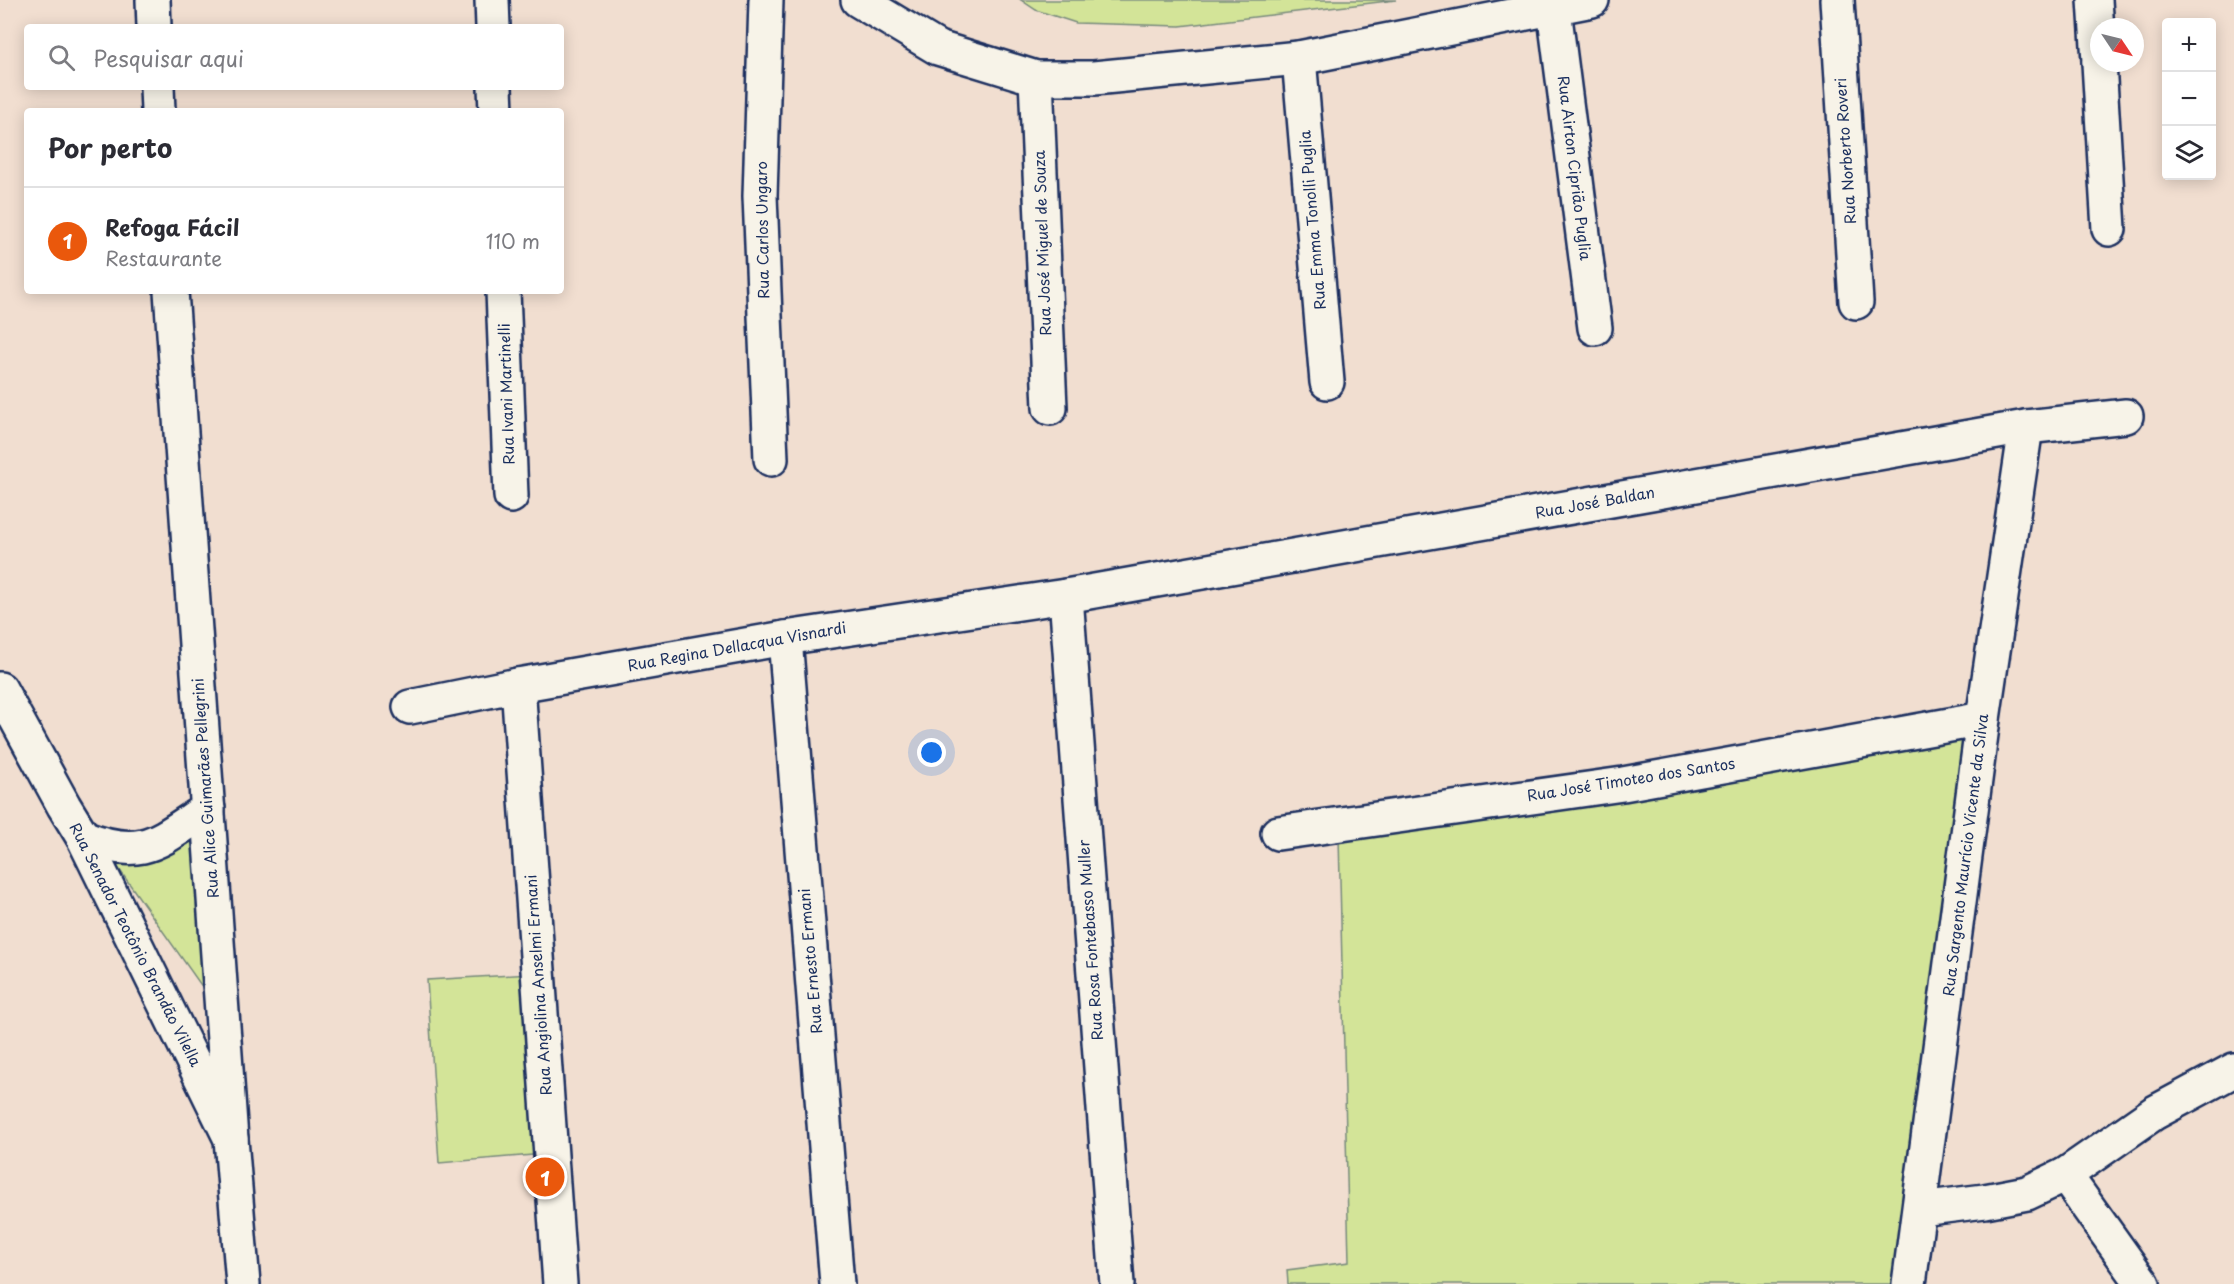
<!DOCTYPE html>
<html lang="pt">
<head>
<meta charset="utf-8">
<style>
	body { margin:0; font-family:"Playpen Sans",sans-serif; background:#f7f7f7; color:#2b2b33 }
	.controls { position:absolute; right:18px; top:18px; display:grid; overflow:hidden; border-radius:6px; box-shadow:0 3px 15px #0003 }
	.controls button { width:54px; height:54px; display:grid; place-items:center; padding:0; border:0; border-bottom:2px solid #e1e1e2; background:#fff; color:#2b2b33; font:30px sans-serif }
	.compass { position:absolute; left:2090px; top:18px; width:54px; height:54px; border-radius:50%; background:#fff; box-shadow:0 3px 15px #0003; rotate:125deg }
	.you { position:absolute; left:932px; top:753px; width:21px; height:21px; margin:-15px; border:4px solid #fff; border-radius:50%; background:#1a73e8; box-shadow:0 0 0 9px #1a73e833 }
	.badge { display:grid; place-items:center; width:39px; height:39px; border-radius:50%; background:#ea580c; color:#fff; font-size:20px; font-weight:700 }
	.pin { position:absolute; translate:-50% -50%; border:3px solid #fff; box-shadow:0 2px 6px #0006 }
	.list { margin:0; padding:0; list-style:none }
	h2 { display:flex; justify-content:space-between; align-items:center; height:78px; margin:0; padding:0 24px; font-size:26px }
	h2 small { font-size:20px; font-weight:400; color:#7c7c81 }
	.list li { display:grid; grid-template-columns:39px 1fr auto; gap:18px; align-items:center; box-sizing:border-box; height:108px; padding:0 24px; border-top:2px solid #e1e1e2 }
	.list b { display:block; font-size:22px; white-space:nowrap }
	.list p { margin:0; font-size:20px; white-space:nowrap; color:#7c7c81 }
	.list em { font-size:20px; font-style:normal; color:#7c7c81 }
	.icon { flex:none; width:33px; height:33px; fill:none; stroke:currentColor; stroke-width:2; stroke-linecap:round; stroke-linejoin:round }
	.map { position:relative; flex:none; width:2234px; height:1284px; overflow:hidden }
	.search { position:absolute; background:#fff; box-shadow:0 3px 15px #0003; left:24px; top:24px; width:540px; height:66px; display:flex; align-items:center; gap:15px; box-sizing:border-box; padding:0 21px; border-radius:6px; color:#7c7c81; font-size:22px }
	.panel { position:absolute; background:#fff; box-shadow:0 3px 15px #0003; left:24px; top:108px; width:540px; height:186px; border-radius:6px }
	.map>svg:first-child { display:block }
	.green { fill:#d3e498; stroke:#778a7b; stroke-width:1.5 }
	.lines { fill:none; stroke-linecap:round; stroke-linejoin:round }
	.minor-casing { stroke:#1b2f5e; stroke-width:38 }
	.tertiary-casing { stroke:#1b2f5e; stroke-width:38 }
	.minor { stroke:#f7f3e8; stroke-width:33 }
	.tertiary { stroke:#f7f3e8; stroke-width:33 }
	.labels { text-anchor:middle; stroke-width:4.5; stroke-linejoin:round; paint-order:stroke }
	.street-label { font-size:15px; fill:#1b2f5e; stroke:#f7f3e8 }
</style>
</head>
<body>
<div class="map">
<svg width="2234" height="1284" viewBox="0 0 2234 1284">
	<rect width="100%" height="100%" fill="#f1ded0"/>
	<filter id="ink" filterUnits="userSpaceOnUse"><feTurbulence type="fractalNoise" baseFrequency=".0167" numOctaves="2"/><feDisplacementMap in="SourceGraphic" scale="12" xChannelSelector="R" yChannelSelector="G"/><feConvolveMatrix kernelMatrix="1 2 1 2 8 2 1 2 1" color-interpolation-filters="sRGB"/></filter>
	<g filter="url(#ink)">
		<g class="green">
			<polygon points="1021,0 1396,0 1180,26 1076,23 1036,10"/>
			<polygon points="1967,736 1901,1284 1288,1284 1287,1270 1349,1262 1339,837"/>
			<polygon points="209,820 222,1015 114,862"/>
			<polygon points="532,974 544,1154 439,1163 427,980"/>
		</g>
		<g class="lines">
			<g class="minor-casing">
				<g id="minor">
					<polyline points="153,0 154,27"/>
					<polyline points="492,0 493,27"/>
					<polyline points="766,0 760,196 771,459"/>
					<polyline points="858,0 938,48 1036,78 1094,78 1299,58 1592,0"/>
					<polyline points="1837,0 1856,302"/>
					<polyline points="2095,0 2099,61"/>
					<polyline points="1554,9 1595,328"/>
					<polyline points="1299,58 1327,382"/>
					<polyline points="2099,63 2109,229"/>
					<polyline points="1036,78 1050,408"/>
					<polyline points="157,87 158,111"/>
					<polyline points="495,87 496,111"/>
					<polyline points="171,291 231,1139"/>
					<polyline points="503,291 511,496"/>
					<polyline points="1066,596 1117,1284"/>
					<polyline points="785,638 837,1284"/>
					<polyline points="518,685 560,1284"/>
					<polyline points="410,707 518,685 785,638 1066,596 2026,427 2126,416"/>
					<polyline points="1278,833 1623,784 1983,719"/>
					<polyline points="2065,1175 2154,1113 2234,1070"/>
					<polyline points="1920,1209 1985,1201 2027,1193 2065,1175 2143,1284"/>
					<polyline points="1909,1284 1983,719 2026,427"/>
				</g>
			</g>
			<g class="tertiary-casing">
				<g id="tertiary">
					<polyline points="0,689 64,806 83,837 231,1139 243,1284"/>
					<path d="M83,837C144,861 158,841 208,809"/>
				</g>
			</g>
			<use href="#minor" class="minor"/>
			<use href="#tertiary" class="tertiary"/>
		</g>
	</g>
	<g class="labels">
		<g class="street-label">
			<text transform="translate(1846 151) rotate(-94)" y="5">Rua Norberto Roveri</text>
			<text transform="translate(1574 168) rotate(83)" y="5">Rua Airton Ciprião Puglia</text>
			<text transform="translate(1313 220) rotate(-95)" y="5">Rua Emma Tonolli Puglia</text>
			<text transform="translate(763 230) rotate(-91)" y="5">Rua Carlos Ungaro</text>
			<text transform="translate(1043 243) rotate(-92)" y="5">Rua José Miguel de Souza</text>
			<text transform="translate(507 394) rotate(-92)" y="5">Rua Ivani Martinelli</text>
			<text transform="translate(1595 503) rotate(-10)" y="5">Rua José Baldan</text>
			<text transform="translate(737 647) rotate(-10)" y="5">Rua Regina Dellacqua Visnardi</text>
			<text transform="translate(1631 780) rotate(-9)" y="5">Rua José Timoteo dos Santos</text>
			<text transform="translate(206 788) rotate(-94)" y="5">Rua Alice Guimarães Pellegrini</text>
			<text transform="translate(1966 855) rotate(-83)" y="5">Rua Sargento Maurício Vicente da Silva</text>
			<text transform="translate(1091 940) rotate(-94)" y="5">Rua Rosa Fontebasso Muller</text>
			<text transform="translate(135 945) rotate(63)" y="5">Rua Senador Teotônio Brandão Vilella</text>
			<text transform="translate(811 961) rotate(-95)" y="5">Rua Ernesto Ermani</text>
			<text transform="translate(539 985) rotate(-94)" y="5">Rua Angiolina Anselmi Ermani</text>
		</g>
	</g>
</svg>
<div class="controls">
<button>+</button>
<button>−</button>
<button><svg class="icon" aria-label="layers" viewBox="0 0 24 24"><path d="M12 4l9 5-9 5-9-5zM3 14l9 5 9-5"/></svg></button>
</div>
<svg class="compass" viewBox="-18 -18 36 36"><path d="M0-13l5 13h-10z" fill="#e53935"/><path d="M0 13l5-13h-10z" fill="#7c7c81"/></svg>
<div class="you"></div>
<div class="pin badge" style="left:545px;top:1177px">1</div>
<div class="search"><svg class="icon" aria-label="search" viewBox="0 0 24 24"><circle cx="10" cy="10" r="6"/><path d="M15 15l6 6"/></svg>Pesquisar aqui</div>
<section class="panel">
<h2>Por perto<small></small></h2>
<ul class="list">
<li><span class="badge">1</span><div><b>Refoga Fácil</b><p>Restaurante</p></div><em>110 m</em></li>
</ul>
</section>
</div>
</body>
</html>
